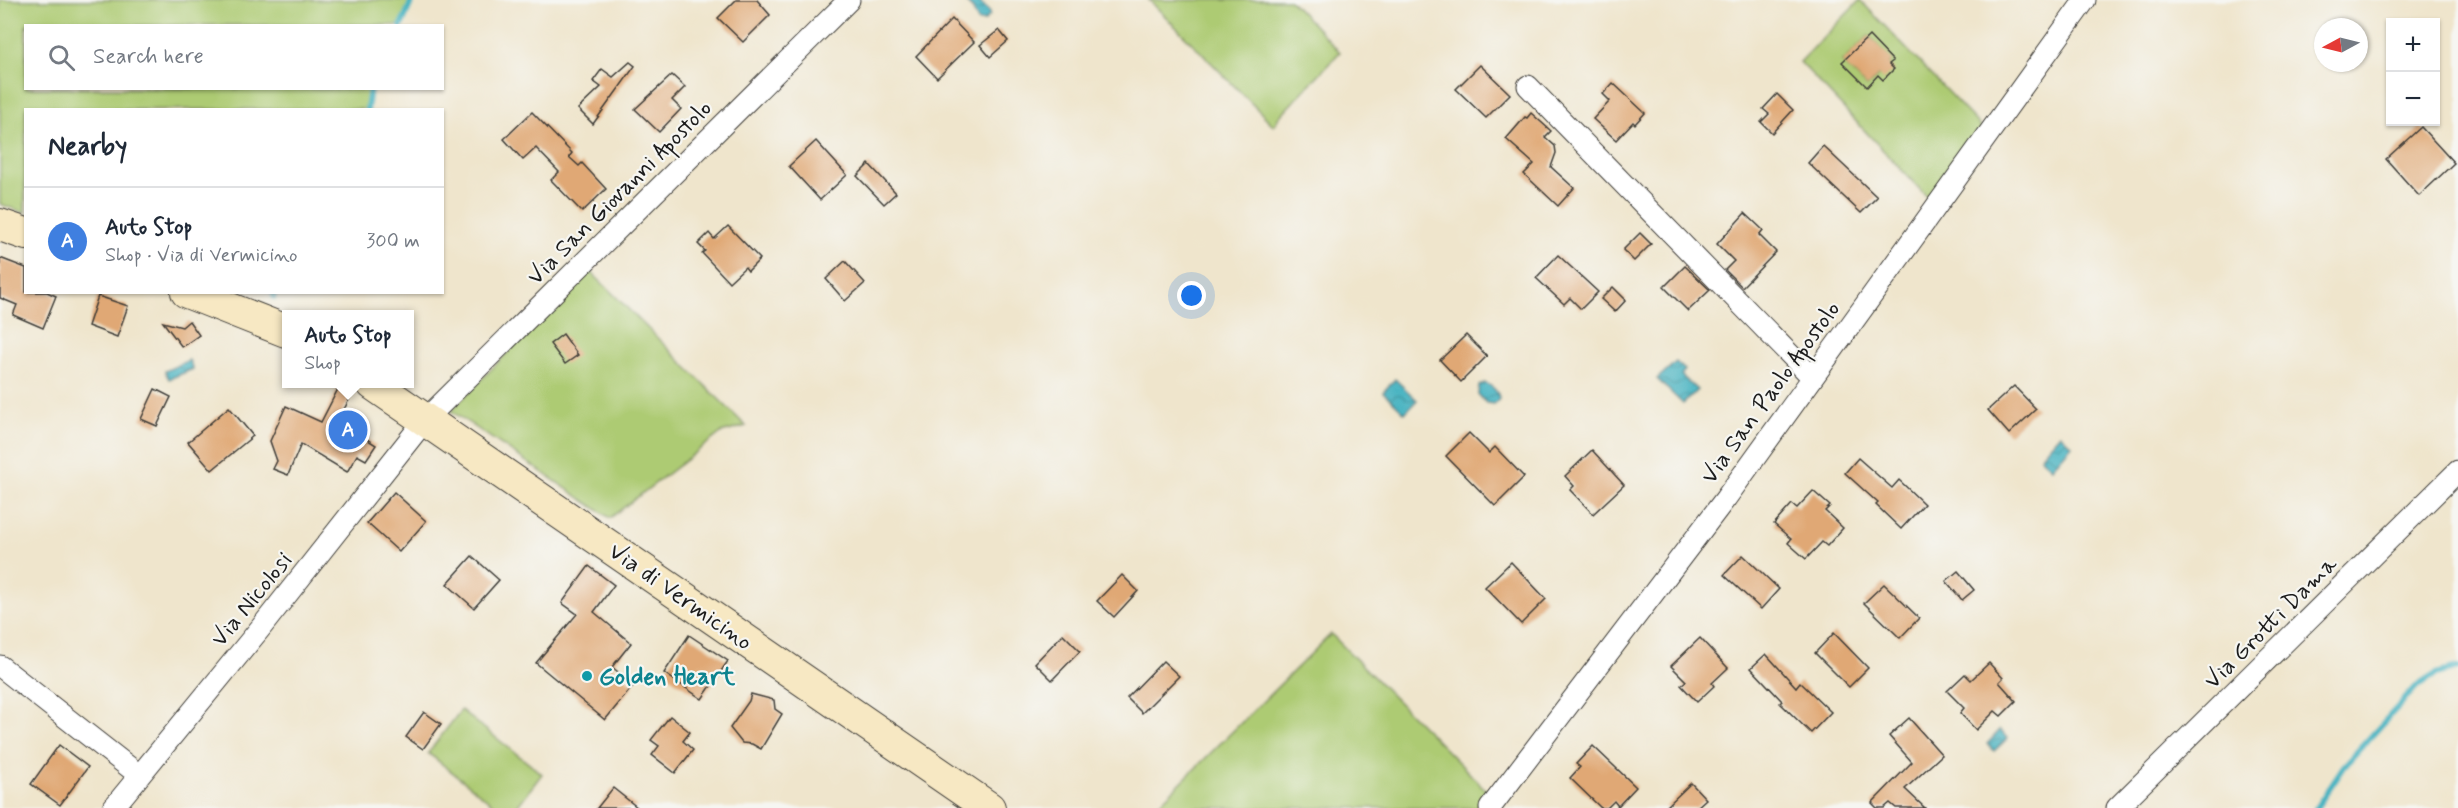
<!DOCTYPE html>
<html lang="en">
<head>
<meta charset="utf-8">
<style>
	body { margin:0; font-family:Mynerve,sans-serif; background:#f6f6f7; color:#1f2937 }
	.controls { position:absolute; right:18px; top:18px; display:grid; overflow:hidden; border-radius:0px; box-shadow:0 2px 4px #0004 }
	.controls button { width:54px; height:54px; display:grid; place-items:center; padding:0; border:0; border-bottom:2px solid #e0e1e3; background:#fff; color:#1f2937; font:30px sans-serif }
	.compass { position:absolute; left:2314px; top:18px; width:54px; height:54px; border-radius:50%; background:#fff; box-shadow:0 2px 4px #0004; rotate:263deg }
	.you { position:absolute; left:1192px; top:296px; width:21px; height:21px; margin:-15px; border:4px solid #fff; border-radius:50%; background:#1a73e8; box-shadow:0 0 0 9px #1a73e833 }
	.badge { display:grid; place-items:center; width:39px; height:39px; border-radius:50%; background:#d1495b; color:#fff; font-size:20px; font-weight:700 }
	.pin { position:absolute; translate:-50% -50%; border:3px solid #fff; box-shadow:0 2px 6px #0006 }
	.popup { position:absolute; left:282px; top:310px; width:132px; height:78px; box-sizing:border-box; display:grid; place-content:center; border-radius:0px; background:#fff; filter:drop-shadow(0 2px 4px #0005); font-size:20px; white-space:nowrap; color:#747a83 }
	.popup b { font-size:22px; color:#1f2937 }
	.popup::after { content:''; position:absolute; left:50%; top:100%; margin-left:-12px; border:12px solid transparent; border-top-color:#fff }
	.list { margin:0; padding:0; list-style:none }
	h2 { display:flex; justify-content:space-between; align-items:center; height:78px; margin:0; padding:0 24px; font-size:26px }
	h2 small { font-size:20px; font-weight:400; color:#747a83 }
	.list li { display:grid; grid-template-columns:39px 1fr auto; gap:18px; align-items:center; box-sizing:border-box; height:108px; padding:0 24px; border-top:2px solid #e0e1e3 }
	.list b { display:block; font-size:22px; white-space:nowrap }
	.list p { margin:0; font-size:20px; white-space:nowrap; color:#747a83 }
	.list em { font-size:20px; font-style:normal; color:#747a83 }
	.icon { flex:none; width:33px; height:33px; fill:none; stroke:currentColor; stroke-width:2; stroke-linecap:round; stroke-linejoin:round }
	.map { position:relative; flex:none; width:2458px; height:808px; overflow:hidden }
	.search { position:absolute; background:#fff; box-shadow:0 2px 4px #0004; left:24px; top:24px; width:420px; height:66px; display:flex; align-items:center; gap:15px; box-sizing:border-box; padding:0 21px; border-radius:0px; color:#747a83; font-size:22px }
	.panel { position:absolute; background:#fff; box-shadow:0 2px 4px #0004; left:24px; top:108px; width:420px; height:186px; border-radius:0px }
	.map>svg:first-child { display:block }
	.green { fill:#adcb73; stroke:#647448; stroke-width:1.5; fill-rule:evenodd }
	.water { fill:url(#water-waves); stroke:#31686e; stroke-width:1.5 }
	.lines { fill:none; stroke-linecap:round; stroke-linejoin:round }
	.stream { stroke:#46b3c1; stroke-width:6 }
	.building { fill:#e0a875 }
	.street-casing { stroke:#3c3a36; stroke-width:23 }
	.secondary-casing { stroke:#3c3a36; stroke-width:34 }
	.street { stroke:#fff; stroke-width:21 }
	.secondary { stroke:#f7e8c3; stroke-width:32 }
	.culture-dot { fill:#0f9aa8; stroke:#f6f6f2; stroke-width:2 }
	.labels { text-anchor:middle; stroke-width:4.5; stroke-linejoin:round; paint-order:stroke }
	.street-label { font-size:24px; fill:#1c1c1c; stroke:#f6f6f2 }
	.culture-label { font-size:24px; font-weight:bold; fill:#0d838f; stroke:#f6f6f2; text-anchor:start }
</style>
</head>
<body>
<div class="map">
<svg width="2458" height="808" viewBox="0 0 2458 808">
	<defs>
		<pattern id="water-waves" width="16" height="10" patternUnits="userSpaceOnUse" patternTransform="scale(1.5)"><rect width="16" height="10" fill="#46b3c1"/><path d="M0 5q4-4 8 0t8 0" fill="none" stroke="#3a919c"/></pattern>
	</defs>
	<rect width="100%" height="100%" fill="#f6f6f2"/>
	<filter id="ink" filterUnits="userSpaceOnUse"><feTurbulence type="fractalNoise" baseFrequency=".0167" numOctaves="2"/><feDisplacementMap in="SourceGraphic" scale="12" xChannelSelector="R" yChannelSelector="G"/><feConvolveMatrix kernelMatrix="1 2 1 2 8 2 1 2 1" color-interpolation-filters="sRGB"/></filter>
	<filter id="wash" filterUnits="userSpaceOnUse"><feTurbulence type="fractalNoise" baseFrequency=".008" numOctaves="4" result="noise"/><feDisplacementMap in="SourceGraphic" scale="24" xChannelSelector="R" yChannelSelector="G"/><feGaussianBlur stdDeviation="1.35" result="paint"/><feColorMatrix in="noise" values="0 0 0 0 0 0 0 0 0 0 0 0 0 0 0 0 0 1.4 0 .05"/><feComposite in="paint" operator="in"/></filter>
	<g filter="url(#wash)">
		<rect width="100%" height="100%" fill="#efe5cc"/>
		<g class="green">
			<polygon points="0,0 412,0 401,25 26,26 26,88 370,89 367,109 26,110 25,213 0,204"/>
			<polygon points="1149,0 1290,0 1340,52 1279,117 1274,126"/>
			<path d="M1860,0L1983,129L1930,200L1800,62ZM1869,36L1892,61L1867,87L1842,62Z"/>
			<polygon points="588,269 746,426 721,433 610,518 451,411"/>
			<polygon points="1331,634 1490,794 1479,808 1155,808"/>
			<polygon points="461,710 542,774 516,808 498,808 428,753"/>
		</g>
		<g class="water">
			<polygon points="964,0 978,0 990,12 990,15 984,21 978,21 972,8"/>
			<polygon points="189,360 193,369 169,379 165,371"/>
			<polygon points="1676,362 1685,370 1681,375 1697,390 1683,404 1657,379"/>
			<polygon points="1395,379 1417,400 1405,413 1383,392"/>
			<path d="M1484,383C1491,384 1499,392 1499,399L1495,404L1486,403L1478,394L1479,386Z"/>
			<polygon points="2060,434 2072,445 2052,468 2040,457"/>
			<polygon points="2000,730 2008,738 1994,751 1987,744"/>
		</g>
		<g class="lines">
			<g class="stream">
				<polyline points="401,26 412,0"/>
				<polyline points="367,110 370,88"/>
				<polyline points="273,292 274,297"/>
				<polyline points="2316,808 2344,766 2416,687 2436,674 2458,668"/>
			</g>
		</g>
		<g id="blocks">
			<g class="building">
				<polygon points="736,0 757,0 770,15 743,42 718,18"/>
				<polygon points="952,19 974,42 937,78 916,56"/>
				<polygon points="999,30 1008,41 990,57 980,45"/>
				<polygon points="1869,36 1893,61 1889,64 1894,69 1883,80 1878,75 1867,87 1842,62"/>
				<polygon points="630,62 635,66 593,124 578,109 601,87 593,81 602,69 613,77"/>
				<polygon points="1480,65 1510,94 1486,118 1456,89"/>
				<polygon points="672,75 685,87 672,100 681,109 659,132 635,109"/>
				<polygon points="1613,83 1645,113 1635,124 1633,122 1616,140 1593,119 1610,101 1603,94"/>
				<polygon points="1777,94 1793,110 1772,133 1761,122 1769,114 1763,109"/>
				<polygon points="532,112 572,153 569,157 579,166 582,163 606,189 582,212 551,180 559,172 536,148 523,160 504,139"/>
				<polygon points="1531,113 1551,131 1545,137 1555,146 1556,153 1551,167 1574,188 1558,206 1524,174 1534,164 1506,139 1525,117 1527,118"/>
				<polygon points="2421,127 2454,163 2419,196 2386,159"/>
				<polygon points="816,141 847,175 820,200 789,166"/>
				<polygon points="1823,146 1877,197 1861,213 1808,163"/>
				<polygon points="869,164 896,193 884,204 857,176"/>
				<polygon points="1745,213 1763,230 1759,235 1776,252 1742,287 1725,270 1734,261 1717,244"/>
				<polygon points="728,226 760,259 748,271 745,267 729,282 702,253 705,251 698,244 709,233 714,239"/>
				<polygon points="1640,233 1651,244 1634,261 1623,250"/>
				<polygon points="1558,255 1598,292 1581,309 1570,298 1564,304 1536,278"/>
				<polygon points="0,258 26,268 26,292 47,292 56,296 43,328 13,315 17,305 0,298"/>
				<polygon points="845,261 865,283 845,301 826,279"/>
				<polygon points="1685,266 1710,290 1688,311 1664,287"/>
				<polygon points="1613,287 1626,300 1615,312 1601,299"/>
				<polygon points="98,296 128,306 117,337 88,326"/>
				<polygon points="189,321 199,335 182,347 163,322 182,327"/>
				<polygon points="563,334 578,355 565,364 550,344"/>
				<polygon points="1466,335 1487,356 1461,382 1440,360"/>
				<polygon points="2014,386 2036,409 2009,434 1988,410"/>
				<polygon points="339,387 352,394 338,421 376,445 366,460 357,455 347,472 301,444 288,475 273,469 277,461 270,441 286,406 321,422"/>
				<polygon points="155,389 171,397 157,426 141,419"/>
				<polygon points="229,407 253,436 212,470 188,442"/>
				<polygon points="1469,433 1489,453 1495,447 1524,477 1495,506 1446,456"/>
				<polygon points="1592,450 1624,485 1593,514 1570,490 1574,486 1565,476"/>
				<polygon points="1858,458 1892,488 1899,480 1924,504 1901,529 1876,505 1878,503 1845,473"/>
				<polygon points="1813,491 1830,506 1825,511 1843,528 1827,546 1822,542 1806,559 1788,543 1791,539 1774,524 1792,504 1797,508"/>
				<polygon points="394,492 426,521 399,552 367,523"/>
				<polygon points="1743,555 1779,589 1761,609 1724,575"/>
				<polygon points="472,556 499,580 474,608 447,584"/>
				<polygon points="1511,562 1546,599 1521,624 1485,587"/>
				<polygon points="589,566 614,585 594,612 631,643 612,667 634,685 605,720 536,663 577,614 562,603"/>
				<polygon points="1958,571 1974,590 1962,600 1946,581"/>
				<polygon points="1122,575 1138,591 1114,617 1097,601"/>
				<polygon points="1884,584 1919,618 1900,638 1864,603"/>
				<polygon points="1834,633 1868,668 1849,687 1815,653"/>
				<polygon points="1063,634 1080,651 1052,680 1035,663"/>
				<polygon points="689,635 728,661 702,699 664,673"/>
				<polygon points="1700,638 1728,668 1712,683 1714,686 1697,702 1681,685 1686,681 1671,666"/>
				<polygon points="1766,654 1796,687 1800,682 1831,712 1811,733 1780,703 1782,701 1751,668"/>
				<polygon points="1163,661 1179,676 1142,713 1127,698"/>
				<polygon points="1989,663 2003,678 1999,682 2016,701 2001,716 1995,711 1976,730 1960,713 1964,708 1947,691 1965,674 1971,680"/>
				<polygon points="751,694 774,700 775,709 782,714 761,749 752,744 742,743 730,728 749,701"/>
				<polygon points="424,712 441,724 423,749 406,737"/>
				<polygon points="670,716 690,732 683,741 693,750 675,773 652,755 659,746 651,740"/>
				<polygon points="1909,718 1942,755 1905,789 1925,808 1896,808 1890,803 1884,808 1877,808 1872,803 1912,762 1889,736"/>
				<polygon points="59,745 88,767 60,805 31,784"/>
				<polygon points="1593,746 1636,787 1618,806 1614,801 1607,808 1601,808 1570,778 1580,767 1576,764"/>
				<polygon points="1691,783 1706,799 1696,808 1665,808"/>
				<polygon points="613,788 638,808 597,808"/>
			</g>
		</g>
	</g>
	<g filter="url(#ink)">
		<use href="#blocks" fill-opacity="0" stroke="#3c3a36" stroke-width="1.5"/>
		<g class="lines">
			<g class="street-casing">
				<g id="street">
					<polyline points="1528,86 1812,377"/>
					<polyline points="0,666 139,775"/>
					<polyline points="113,808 259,630 425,420 849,0"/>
					<polyline points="1490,808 1726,498 2085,0"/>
					<polyline points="2117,808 2458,471"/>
				</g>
			</g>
			<g class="secondary-casing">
				<g id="secondary">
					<polyline points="0,225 26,234"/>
					<polyline points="187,292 286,331"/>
					<polyline points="373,384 989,808"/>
				</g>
			</g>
			<use href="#street" class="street"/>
			<use href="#secondary" class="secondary"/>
		</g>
	</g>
	<circle class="culture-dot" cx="587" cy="676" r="6"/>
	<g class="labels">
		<g class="street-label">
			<text transform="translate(619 192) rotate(-45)" y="8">Via San Giovanni Apostolo</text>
			<text transform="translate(1770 392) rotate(-54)" y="8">Via San Paolo Apostolo</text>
			<text transform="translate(681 596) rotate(35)" y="8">Via di Vermicino</text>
			<text transform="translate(251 599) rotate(-51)" y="8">Via Nicolosi</text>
			<text transform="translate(2270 622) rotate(-45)" y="8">Via Grotti Dama</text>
		</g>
		<g class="culture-label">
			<text x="599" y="684">Golden Heart</text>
		</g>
	</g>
</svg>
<div class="controls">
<button>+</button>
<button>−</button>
</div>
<svg class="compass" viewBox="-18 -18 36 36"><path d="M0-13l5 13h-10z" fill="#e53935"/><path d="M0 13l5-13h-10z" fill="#747a83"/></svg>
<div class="you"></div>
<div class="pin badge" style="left:348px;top:430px;background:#3f7fe0">A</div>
<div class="popup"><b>Auto Stop</b>Shop</div>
<div class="search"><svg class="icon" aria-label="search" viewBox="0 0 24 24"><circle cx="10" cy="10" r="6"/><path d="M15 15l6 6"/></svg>Search here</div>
<section class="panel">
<h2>Nearby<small></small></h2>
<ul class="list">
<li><span class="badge" style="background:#3f7fe0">A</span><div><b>Auto Stop</b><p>Shop · Via di Vermicino</p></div><em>300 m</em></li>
</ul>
</section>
</div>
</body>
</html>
